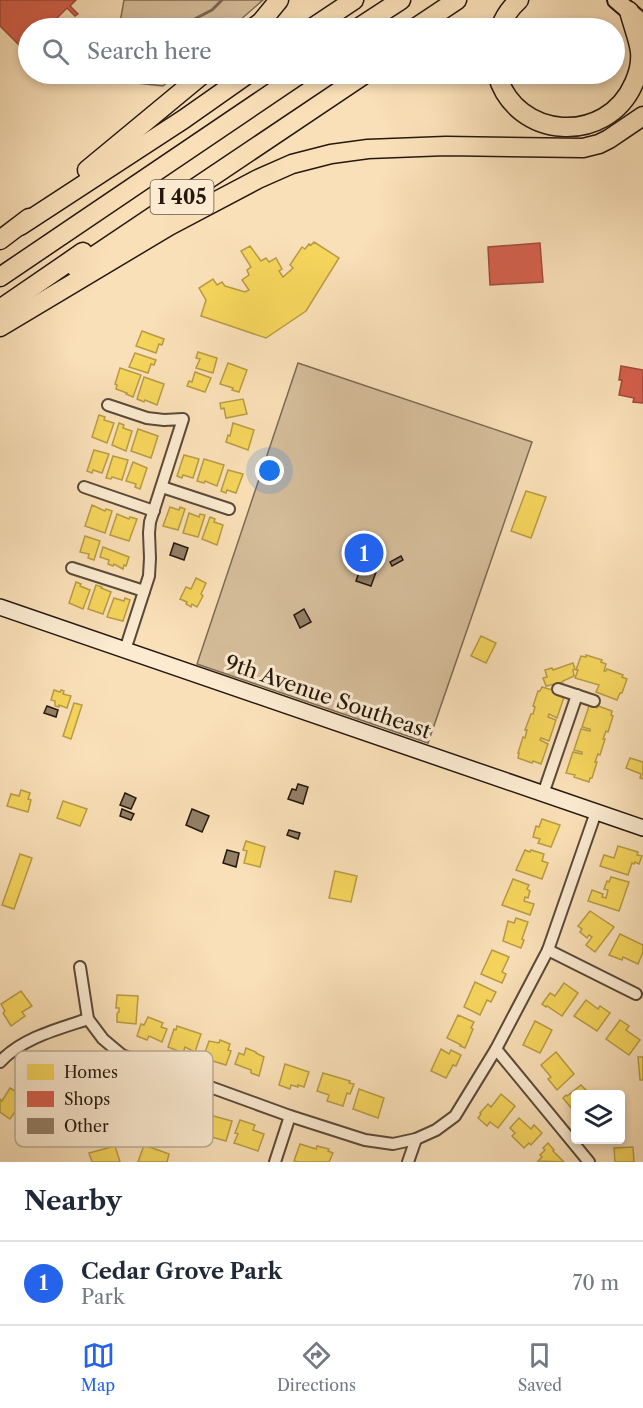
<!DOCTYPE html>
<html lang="en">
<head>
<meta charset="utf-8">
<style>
	body { margin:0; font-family:"Libre Caslon Text",serif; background:#f2f2f3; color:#1f2937 }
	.controls { position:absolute; right:18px; bottom:18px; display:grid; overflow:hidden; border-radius:6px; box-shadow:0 3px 9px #0003 }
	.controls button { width:54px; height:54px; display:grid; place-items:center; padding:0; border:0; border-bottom:2px solid #e0e1e3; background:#fff; color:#1f2937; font:30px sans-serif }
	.you { position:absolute; left:270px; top:471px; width:21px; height:21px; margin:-15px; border:4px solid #fff; border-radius:50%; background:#1a73e8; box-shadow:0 0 0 9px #1a73e833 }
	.badge { display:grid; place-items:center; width:39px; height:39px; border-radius:50%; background:#2563eb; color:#fff; font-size:20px; font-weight:700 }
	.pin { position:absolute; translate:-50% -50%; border:3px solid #fff; box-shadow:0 2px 6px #0006 }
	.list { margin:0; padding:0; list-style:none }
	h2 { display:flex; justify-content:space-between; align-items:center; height:78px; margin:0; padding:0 24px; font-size:26px }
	h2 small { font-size:20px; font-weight:400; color:#747a83 }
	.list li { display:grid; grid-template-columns:39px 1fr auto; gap:18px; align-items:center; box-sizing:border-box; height:84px; padding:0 24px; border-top:2px solid #e0e1e3 }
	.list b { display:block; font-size:22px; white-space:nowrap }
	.list p { margin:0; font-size:20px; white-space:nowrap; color:#747a83 }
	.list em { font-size:20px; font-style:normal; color:#747a83 }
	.icon { flex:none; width:33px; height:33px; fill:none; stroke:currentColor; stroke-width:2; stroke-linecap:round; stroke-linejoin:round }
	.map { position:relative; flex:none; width:643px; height:1162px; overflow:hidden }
	.search { position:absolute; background:#fff; box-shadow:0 3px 9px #0003; left:18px; right:18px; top:18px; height:66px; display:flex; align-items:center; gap:15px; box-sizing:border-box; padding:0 21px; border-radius:33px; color:#747a83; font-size:22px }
	.sheet { height:162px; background:#fff }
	nav { display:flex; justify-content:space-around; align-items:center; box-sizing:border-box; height:84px; border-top:2px solid #e0e1e3; background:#fff; font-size:16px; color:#747a83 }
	nav a { display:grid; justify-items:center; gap:3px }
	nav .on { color:#2563eb }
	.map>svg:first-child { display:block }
	.green { fill:#d6be9b; stroke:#7d6b55; stroke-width:1.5 }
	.homes { fill:#f6d55c; stroke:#b79c45; stroke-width:1.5 }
	.shops { fill:#d6604d; stroke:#a14a3a; stroke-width:1.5 }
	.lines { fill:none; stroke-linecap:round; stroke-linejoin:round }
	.stream { stroke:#796752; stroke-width:3 }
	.building { fill:#938067; stroke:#24180f; stroke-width:1.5 }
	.street-casing { stroke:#5a4a39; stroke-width:14 }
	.secondary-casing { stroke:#24180f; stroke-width:18 }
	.primary-casing { stroke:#24180f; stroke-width:20 }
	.highway-casing { stroke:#24180f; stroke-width:21 }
	.street { stroke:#fcebd1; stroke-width:10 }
	.secondary { stroke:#fcebd1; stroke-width:15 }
	.primary { stroke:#fae0b8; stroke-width:16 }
	.highway { stroke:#fae0b8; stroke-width:18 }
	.labels { text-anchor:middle; stroke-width:6; stroke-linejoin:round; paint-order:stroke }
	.shield { fill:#fcebd1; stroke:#655749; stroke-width:1.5 }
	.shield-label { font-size:20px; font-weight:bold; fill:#24180f }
	.street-label { font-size:21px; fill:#24180f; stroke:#fcebd1 }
	.key { fill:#fcebd1; stroke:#bbac97; stroke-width:1.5 }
	.key-label { font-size:16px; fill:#24180f }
</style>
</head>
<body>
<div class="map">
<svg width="643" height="1162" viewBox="0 0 643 1162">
	<rect width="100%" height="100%" fill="#fae0b8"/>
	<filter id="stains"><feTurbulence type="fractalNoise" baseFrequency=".00333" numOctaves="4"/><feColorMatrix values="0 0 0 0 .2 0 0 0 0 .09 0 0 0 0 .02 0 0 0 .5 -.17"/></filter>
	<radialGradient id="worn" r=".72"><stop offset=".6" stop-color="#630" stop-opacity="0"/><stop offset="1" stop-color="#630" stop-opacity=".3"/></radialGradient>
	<g class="green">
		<polygon points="124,0 263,0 231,28 119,28"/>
		<polygon points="103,74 178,74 163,86 101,79"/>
		<polygon points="298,363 532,442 428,743 197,664"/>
	</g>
	<g class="homes">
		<polygon points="314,242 339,258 306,311 266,338 201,316 206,300 199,288 213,279 217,285 222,282 225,286 245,292 249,290 242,280 249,275 247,270 251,267 241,251 250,246 261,261 266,258 269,262 276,258 282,269 279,271 283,277 293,268 290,265 302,247 305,249 309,244 311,245"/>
		<polygon points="142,331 164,339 162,345 159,344 156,353 136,346"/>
		<polygon points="198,352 217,358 213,373 196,368 200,359 196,358"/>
		<polygon points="135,353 156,360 154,365 151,364 148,373 129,367"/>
		<polygon points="228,363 247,370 239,392 232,390 233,388 220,384"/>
		<polygon points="120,368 141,375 133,397 126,394 127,393 116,389 117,385 115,384"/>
		<polygon points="195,372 211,378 205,392 187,386 189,381 192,382"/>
		<polygon points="144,377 164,384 157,405 145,400 144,402 137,399"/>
		<polygon points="243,399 247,414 226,418 224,408 221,409 220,403"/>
		<polygon points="99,415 105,417 104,420 114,423 107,443 92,437"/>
		<polygon points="119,423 124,425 123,428 132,431 126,451 112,445"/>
		<polygon points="233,423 254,430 248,450 226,442 228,435 230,436"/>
		<polygon points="138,429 158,436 151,458 131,451"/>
		<polygon points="94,450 109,454 102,473 93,470 92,473 87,471"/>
		<polygon points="184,455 199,459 193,478 183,475 182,478 177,476"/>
		<polygon points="113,456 128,460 122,480 112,477 111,479 106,478"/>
		<polygon points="204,459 224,465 217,486 205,481 204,483 197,481"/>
		<polygon points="133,462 147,468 140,489 135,487 136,484 126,481"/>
		<polygon points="228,470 243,474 236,493 227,490 226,493 221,491"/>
		<polygon points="526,491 546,497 531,538 511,531"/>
		<polygon points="92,505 105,511 106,509 112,511 105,533 85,526"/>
		<polygon points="170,507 179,510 180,507 185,509 178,530 163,526"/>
		<polygon points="189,513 199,517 200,514 205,515 198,537 183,533"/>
		<polygon points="117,514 129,519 130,517 137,519 129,541 110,535"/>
		<polygon points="210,517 215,519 214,522 223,525 217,545 202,539"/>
		<polygon points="85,536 100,541 94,560 88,558 89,554 80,552"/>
		<polygon points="103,547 129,557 126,566 124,565 123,569 114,564 113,566 108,564 109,560 100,557"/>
		<polygon points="196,578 206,583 201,594 203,596 197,607 192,604 191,607 186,604 187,602 180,599 186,587 191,589"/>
		<polygon points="76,582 81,584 80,586 90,590 83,609 69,603"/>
		<polygon points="96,585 102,587 101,588 111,592 103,614 88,609"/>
		<polygon points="114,598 124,601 125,598 130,600 123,621 107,617"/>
		<polygon points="481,636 496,643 486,663 471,656"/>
		<polygon points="586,655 602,660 601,662 606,664 604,671 606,671 607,669 623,675 622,677 627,679 622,693 620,693 617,700 596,692 599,685 575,678 578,670 576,670 581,656 586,657"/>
		<polygon points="573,663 575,669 573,670 574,676 563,681 563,682 546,686 543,678 547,677 545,670 552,668 553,670"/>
		<polygon points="542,687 556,691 556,694 564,697 557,718 549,714 548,717 556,720 549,741 541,738 540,740 548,744 541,764 533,761 532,763 518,758 519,753 518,753 523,737 525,738 527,730 525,730 531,714 533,714 535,707 533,706 538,691 540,691"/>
		<polygon points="54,690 60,692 61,690 64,691 63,694 71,696 67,708 59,705 59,707 55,706 55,701 51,700"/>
		<polygon points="74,703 82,705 71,739 63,736"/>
		<polygon points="589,706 597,708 598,706 612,711 611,715 613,716 608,732 606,731 603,739 605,739 600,755 598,754 595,762 597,762 592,778 590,778 589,782 574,777 575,775 566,773 573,752 582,754 582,752 574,750 581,729 590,731 590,729 582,727"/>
		<polygon points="630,758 643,762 643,779 640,778 641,774 626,768"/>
		<polygon points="21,790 30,793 28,799 31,800 28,812 7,806 11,794 19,796"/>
		<polygon points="63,801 87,809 80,826 57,818"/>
		<polygon points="542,819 560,825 551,847 538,843 540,839 533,837 536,826 539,827"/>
		<polygon points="246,841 265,847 260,867 244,863 247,851 243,850"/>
		<polygon points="618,846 638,852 637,855 642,856 639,864 635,862 634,864 632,863 628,875 600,866 604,855 614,858"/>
		<polygon points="525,850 530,852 531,850 544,854 542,861 548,863 542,879 516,870"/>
		<polygon points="20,854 32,858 14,909 2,905"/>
		<polygon points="335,871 357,876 351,902 329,898"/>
		<polygon points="611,877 629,882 619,911 588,901 592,890 603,894 602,897 606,898 608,890 604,889 607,881 609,882"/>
		<polygon points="513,879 529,885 527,889 530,891 528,898 525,897 524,901 534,904 530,915 502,905"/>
		<polygon points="590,911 614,927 595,952 586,945 592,937 589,935 587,938 580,932 582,929 578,926"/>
		<polygon points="516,918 528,922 522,939 524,940 521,948 503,941 508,921 514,923"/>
		<polygon points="620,934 643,945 643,952 638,964 623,957 622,960 609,955"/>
		<polygon points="492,950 509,957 502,972 506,974 502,983 481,974"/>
		<polygon points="475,982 496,992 491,1002 487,1000 480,1015 464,1007"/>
		<polygon points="564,983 578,993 562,1016 547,1006 546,1007 542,1004 550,993 555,996"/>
		<polygon points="21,991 32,1006 22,1012 25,1016 11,1026 3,1013 5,1011 1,1004"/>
		<polygon points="117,995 138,996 136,1024 117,1022 117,1014 118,1012 119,1012 119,1008 116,1008"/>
		<polygon points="586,1000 598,1009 600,1006 610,1013 597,1031 574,1016"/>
		<polygon points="458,1015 474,1022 471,1028 473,1029 465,1048 460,1046 461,1045 447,1038"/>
		<polygon points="148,1017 163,1023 161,1027 167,1029 162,1042 149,1036 147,1040 137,1036 141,1024 144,1025"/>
		<polygon points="620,1020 629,1026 626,1030 640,1040 629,1055 606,1039"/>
		<polygon points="535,1021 552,1030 540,1053 523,1045"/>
		<polygon points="177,1026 201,1034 195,1052 185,1047 183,1053 168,1047 174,1029 176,1030"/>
		<polygon points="220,1040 230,1044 228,1050 231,1051 226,1065 203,1058 209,1041 219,1043"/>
		<polygon points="246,1048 256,1052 256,1053 264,1057 259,1076 251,1073 251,1070 235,1064 239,1053 244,1055"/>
		<polygon points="441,1049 449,1054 451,1050 461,1055 456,1066 453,1065 446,1078 431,1071"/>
		<polygon points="556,1052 574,1074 557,1090 548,1079 551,1077 541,1065"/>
		<polygon points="638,1057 643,1057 643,1080 640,1080"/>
		<polygon points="285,1064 309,1072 304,1087 298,1085 298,1087 291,1085 290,1089 279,1085"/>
		<polygon points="323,1073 350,1081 349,1083 354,1084 350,1094 347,1093 343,1106 327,1101 329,1095 317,1091"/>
		<polygon points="581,1085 590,1094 576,1094 576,1108 574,1107 572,1109 563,1098 566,1095 567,1096"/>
		<polygon points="10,1088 25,1097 10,1119 0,1112 0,1099 2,1101"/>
		<polygon points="359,1089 384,1098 378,1118 353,1109"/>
		<polygon points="501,1094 515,1106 498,1128 490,1122 487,1126 478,1118 481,1114 480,1113 488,1104 491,1107"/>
		<polygon points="206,1114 232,1121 226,1141 201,1134"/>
		<polygon points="519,1118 531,1129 534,1125 542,1133 531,1145 529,1143 524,1148 512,1136 515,1133 510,1128"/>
		<polygon points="240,1120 255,1125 253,1130 264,1134 258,1151 234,1143 238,1134 235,1133"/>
		<polygon points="548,1143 554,1150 553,1151 564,1162 538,1161 542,1157 540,1155 545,1150 543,1148"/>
		<polygon points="300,1144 316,1149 317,1146 329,1149 328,1151 333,1153 329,1162 298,1162 294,1161"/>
		<polygon points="144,1145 169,1154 167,1162 138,1162"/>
		<polygon points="115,1146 120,1162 92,1162 89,1153"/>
		<polygon points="633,1147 634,1162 615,1162 614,1148"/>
	</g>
	<g class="shops">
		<polygon points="0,0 76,0 70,6 78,14 75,16 67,8 47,28 28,28 28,54 0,26"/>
		<polygon points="540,243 543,282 490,285 488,247"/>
		<polygon points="621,366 643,370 643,403 633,402 634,398 619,395 622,380 619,380"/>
	</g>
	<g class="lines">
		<polyline class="stream" points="177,28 212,10 222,0"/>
	</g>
	<g class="building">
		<polygon points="359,542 364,553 360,555 355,544"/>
		<polygon points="174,543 188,548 184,560 170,555"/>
		<polygon points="401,556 403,560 392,566 390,562"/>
		<polygon points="361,567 376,572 371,586 356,581"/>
		<polygon points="304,609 311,622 300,628 294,615"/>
		<polygon points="47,706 58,710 56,717 44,713"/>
		<polygon points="298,784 308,787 303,804 288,799 292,789 296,790"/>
		<polygon points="125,793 136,798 131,809 120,805"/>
		<polygon points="122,809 134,814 131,820 120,816"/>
		<polygon points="192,809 209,816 202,832 186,825"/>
		<polygon points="289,830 300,833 298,839 287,835"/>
		<polygon points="227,850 239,853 236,867 223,863"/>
	</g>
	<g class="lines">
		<g class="street-casing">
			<g id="street">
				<polyline points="108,405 147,418 164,420 183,419 150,522 149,533 150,558 149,576 125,650"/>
				<polyline points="84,487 154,511"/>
				<polyline points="162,487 229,509"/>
				<polyline points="72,568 144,591"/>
				<polyline points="558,689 594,701"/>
				<polyline points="543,794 577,695"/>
				<polyline points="548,950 636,994"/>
				<polyline points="80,967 88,1019 103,1039 122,1055 290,1116 365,1140 393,1144 416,1139 436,1130 455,1116 496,1049 548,950 596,812"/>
				<polyline points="496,1049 589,1162"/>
				<path d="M0,1062C22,1038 58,1029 88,1019"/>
				<polyline points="275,1162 290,1116"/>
				<polyline points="408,1162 416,1139"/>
			</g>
		</g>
		<g class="secondary-casing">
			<polyline id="secondary" points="0,607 643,828"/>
		</g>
		<g class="primary-casing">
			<polyline id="primary" points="616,0 643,23"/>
		</g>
		<g class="highway-casing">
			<g id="highway">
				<polyline points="253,28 261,22 279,0"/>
				<polyline points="312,28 354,0"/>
				<polyline points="358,28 401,0"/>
				<polyline points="415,28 457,0"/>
				<path d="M500,28C504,17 510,8 519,0"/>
				<path d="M497,74C515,140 607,146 634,83C638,74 641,62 640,52C639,41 632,23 629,11"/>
				<polyline points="87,170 203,74"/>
				<polyline points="20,226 184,119 248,74"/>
				<polyline points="0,240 29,218"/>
				<polyline points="76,268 365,74"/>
				<polyline points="0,277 300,74"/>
				<polyline points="0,309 83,252"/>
				<polyline points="0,327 169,226 258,179 292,164 331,154 368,149 446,146 583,148 599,144 609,139 643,116"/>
			</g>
		</g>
		<use href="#street" class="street"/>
		<use href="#secondary" class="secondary"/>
		<use href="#primary" class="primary"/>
		<use href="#highway" class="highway"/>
	</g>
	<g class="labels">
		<rect class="shield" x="150.5" y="180" width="63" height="34" rx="4.5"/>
		<g class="shield-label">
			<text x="182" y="204">I 405</text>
		</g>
		<g class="street-label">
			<text transform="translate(328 697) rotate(19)" y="7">9th Avenue Southeast</text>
		</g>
	</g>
	<rect x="15" y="1051" width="198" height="96" rx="9" class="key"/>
	<rect x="27" y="1064" width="27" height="16" fill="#f6d55c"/>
	<rect x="27" y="1091" width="27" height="16" fill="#d6604d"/>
	<rect x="27" y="1118" width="27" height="16" fill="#938067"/>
	<g class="key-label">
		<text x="64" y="1078">Homes</text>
		<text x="64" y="1105">Shops</text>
		<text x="64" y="1132">Other</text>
	</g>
	<rect width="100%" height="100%" filter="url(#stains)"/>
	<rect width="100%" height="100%" fill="url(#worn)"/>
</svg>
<div class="controls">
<button><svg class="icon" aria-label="layers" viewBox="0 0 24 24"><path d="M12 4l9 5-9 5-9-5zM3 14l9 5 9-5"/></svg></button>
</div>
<div class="you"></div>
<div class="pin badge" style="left:364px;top:553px">1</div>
<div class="search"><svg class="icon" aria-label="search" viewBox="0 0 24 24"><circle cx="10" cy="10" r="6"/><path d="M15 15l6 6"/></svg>Search here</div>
</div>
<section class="sheet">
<h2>Nearby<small></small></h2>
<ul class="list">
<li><span class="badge">1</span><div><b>Cedar Grove Park</b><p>Park</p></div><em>70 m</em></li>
</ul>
</section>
<nav>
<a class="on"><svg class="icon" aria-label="map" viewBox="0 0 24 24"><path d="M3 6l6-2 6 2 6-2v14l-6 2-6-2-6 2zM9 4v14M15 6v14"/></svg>Map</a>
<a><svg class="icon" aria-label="directions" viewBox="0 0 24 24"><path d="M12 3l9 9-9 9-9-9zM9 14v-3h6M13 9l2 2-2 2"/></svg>Directions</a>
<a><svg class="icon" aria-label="saved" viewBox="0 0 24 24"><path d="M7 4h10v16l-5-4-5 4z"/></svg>Saved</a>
</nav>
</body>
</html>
